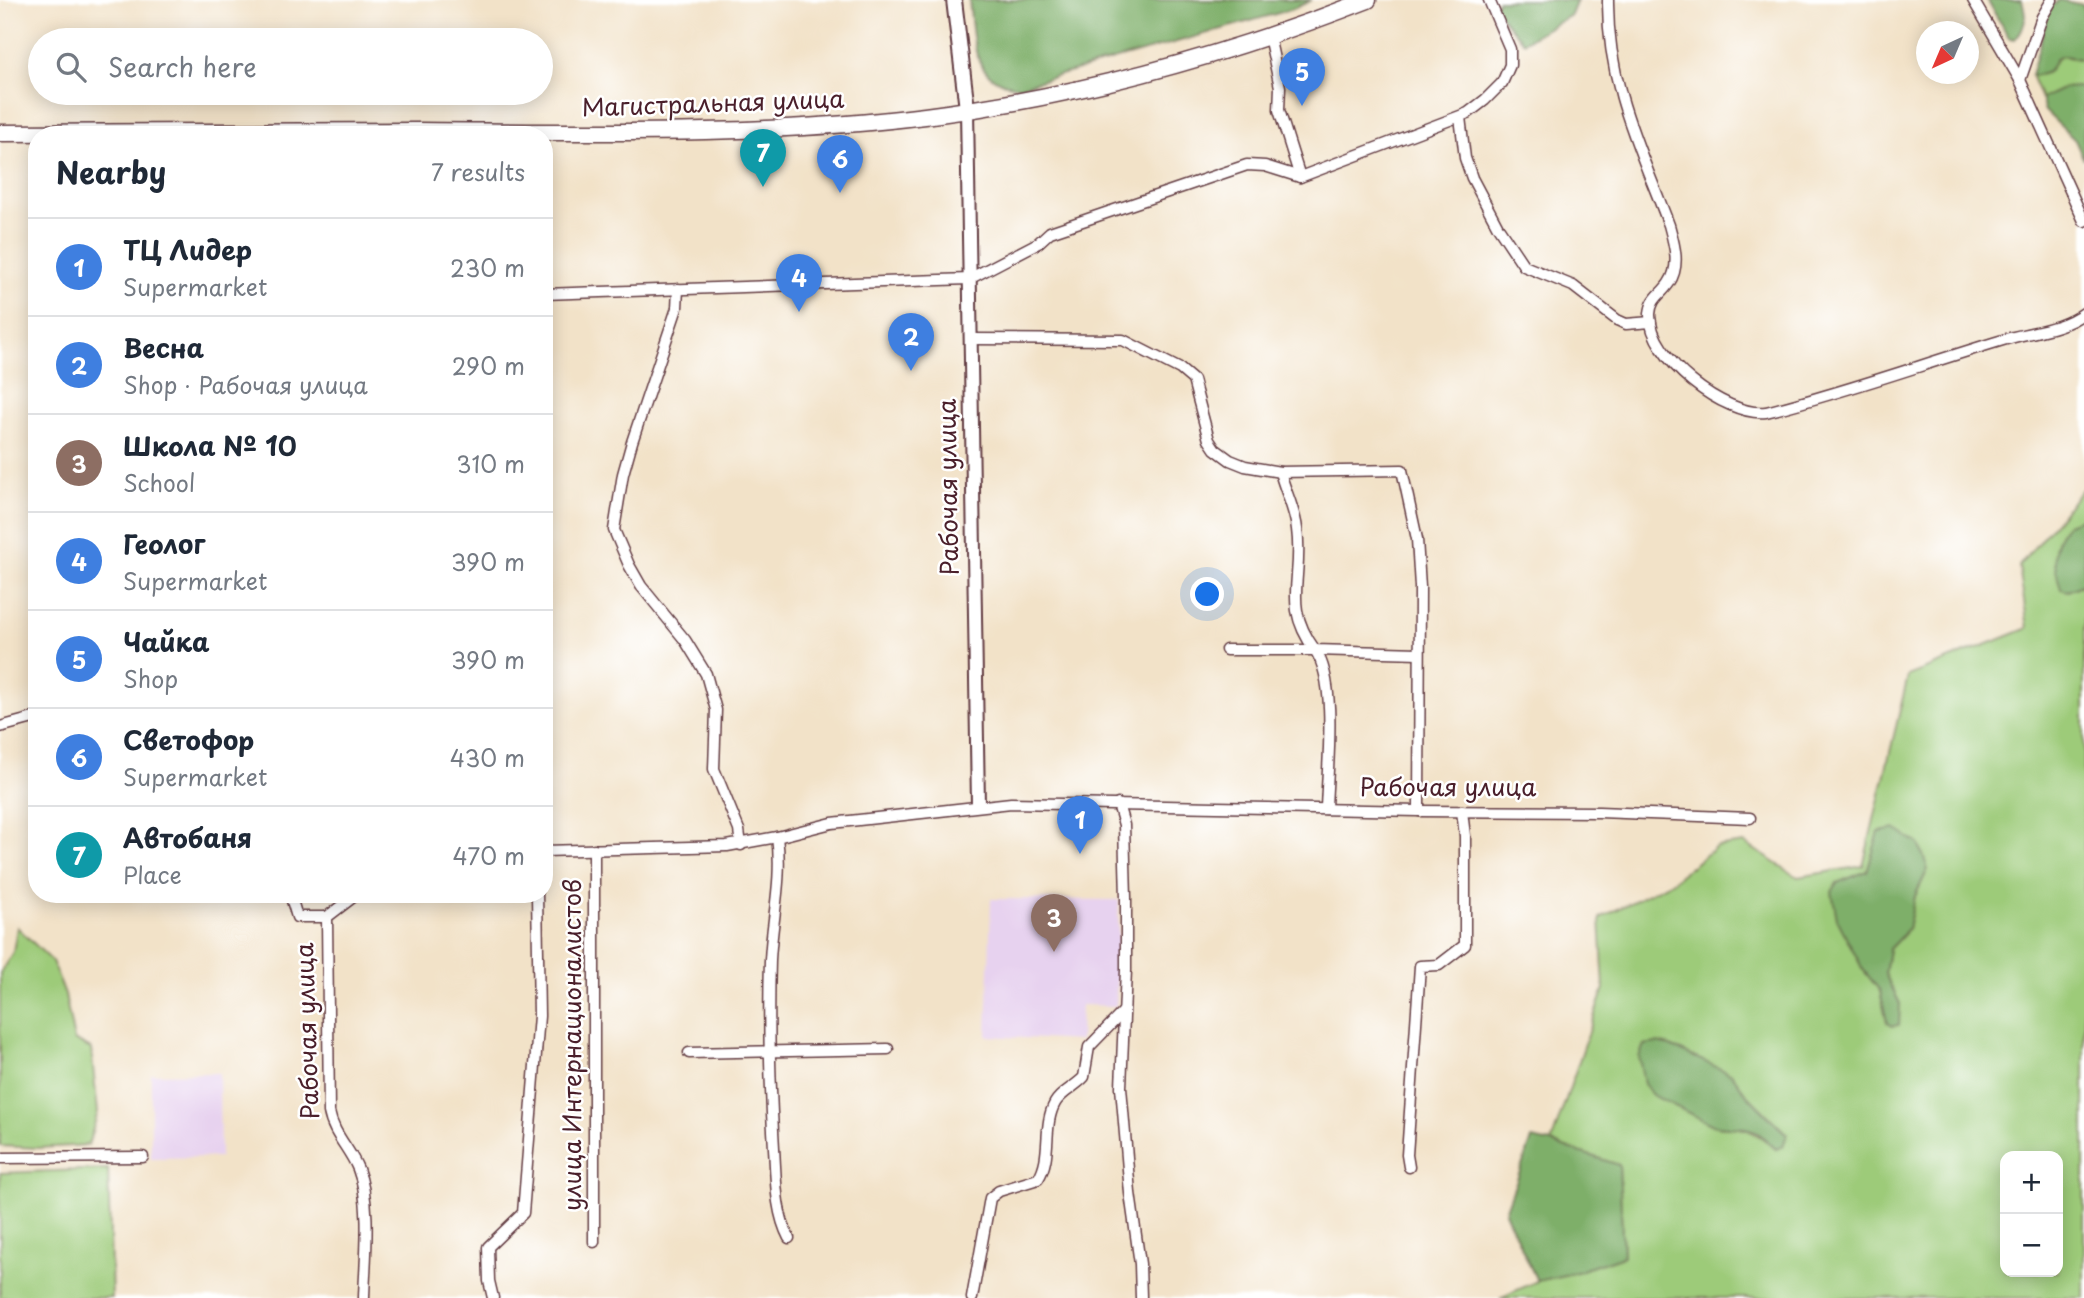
<!DOCTYPE html>
<html lang="en">
<head>
<meta charset="utf-8">
<style>
	body { margin:0; font-family:"Playpen Sans",sans-serif; background:#f2f2f3; color:#1f2937 }
	.controls { position:absolute; right:21px; bottom:21px; display:grid; overflow:hidden; border-radius:14px; box-shadow:0 4px 18px #0003 }
	.controls button { width:63px; height:63px; display:grid; place-items:center; padding:0; border:0; border-bottom:2px solid #e0e1e3; background:#fff; color:#1f2937; font:35px sans-serif }
	.compass { position:absolute; left:1916px; top:21px; width:63px; height:63px; border-radius:50%; background:#fff; box-shadow:0 4px 18px #0003; rotate:224deg }
	.you { position:absolute; left:1208px; top:595px; width:24px; height:24px; margin:-18px; border:5px solid #fff; border-radius:50%; background:#1a73e8; box-shadow:0 0 0 10px #1a73e833 }
	.badge { display:grid; place-items:center; width:46px; height:46px; border-radius:50%; background:#d1495b; color:#fff; font-size:23px; font-weight:700 }
	.pin { position:absolute; translate:-50% -58px; filter:drop-shadow(0 2px 4px #0008) }
	.pin::after { content:''; position:absolute; top:37px; width:24px; height:21px; background:inherit; clip-path:polygon(0 0,100% 0,50% 100%) }
	.list { margin:0; padding:0; list-style:none }
	h2 { display:flex; justify-content:space-between; align-items:center; height:91px; margin:0; padding:0 28px; font-size:30px }
	h2 small { font-size:23px; font-weight:400; color:#747a83 }
	.list li { display:grid; grid-template-columns:46px 1fr auto; gap:21px; align-items:center; box-sizing:border-box; height:98px; padding:0 28px; border-top:2px solid #e0e1e3 }
	.list b { display:block; font-size:26px; white-space:nowrap }
	.list p { margin:0; font-size:23px; white-space:nowrap; color:#747a83 }
	.list em { font-size:23px; font-style:normal; color:#747a83 }
	.icon { flex:none; width:38px; height:38px; fill:none; stroke:currentColor; stroke-width:2; stroke-linecap:round; stroke-linejoin:round }
	.map { position:relative; flex:none; width:2084px; height:1298px; overflow:hidden }
	.search { position:absolute; background:#fff; box-shadow:0 4px 18px #0003; left:28px; top:28px; width:525px; height:77px; display:flex; align-items:center; gap:18px; box-sizing:border-box; padding:0 24px; border-radius:38px; color:#747a83; font-size:26px }
	.panel { position:absolute; background:#fff; box-shadow:0 4px 18px #0003; left:28px; top:126px; width:525px; height:777px; border-radius:28px }
	.map>svg:first-child { display:block }
	.built { fill:#e7d2ef }
	.green { fill:#9dcb79; stroke:#747552; stroke-width:2; fill-rule:evenodd }
	.forest { fill:#7eaf69; stroke:#64674a; stroke-width:2 }
	.lines { fill:none; stroke-linecap:round; stroke-linejoin:round }
	.minor-casing { stroke:#633c43; stroke-width:13 }
	.tertiary-casing { stroke:#633c43; stroke-width:16 }
	.secondary-casing { stroke:#633c43; stroke-width:18 }
	.primary-casing { stroke:#633c43; stroke-width:19 }
	.minor { stroke:#fff; stroke-width:10 }
	.tertiary { stroke:#fff; stroke-width:12 }
	.secondary { stroke:#fff; stroke-width:14 }
	.primary { stroke:#fff; stroke-width:16 }
	.labels { text-anchor:middle; stroke-width:5; stroke-linejoin:round; paint-order:stroke }
	.street-label { font-size:24px; fill:#4a1f2b; stroke:#fff }
</style>
</head>
<body>
<div class="map">
<svg width="2084" height="1298" viewBox="0 0 2084 1298">
	<rect width="100%" height="100%" fill="#fff"/>
	<filter id="ink" filterUnits="userSpaceOnUse"><feTurbulence type="fractalNoise" baseFrequency=".0143" numOctaves="2"/><feDisplacementMap in="SourceGraphic" scale="14" xChannelSelector="R" yChannelSelector="G"/><feConvolveMatrix kernelMatrix="1 2 1 2 8 2 1 2 1" color-interpolation-filters="sRGB"/></filter>
	<filter id="wash" filterUnits="userSpaceOnUse"><feTurbulence type="fractalNoise" baseFrequency=".00686" numOctaves="4" result="noise"/><feDisplacementMap in="SourceGraphic" scale="28" xChannelSelector="R" yChannelSelector="G"/><feGaussianBlur stdDeviation="1.57" result="paint"/><feColorMatrix in="noise" values="0 0 0 0 0 0 0 0 0 0 0 0 0 0 0 0 0 1.4 0 .05"/><feComposite in="paint" operator="in"/></filter>
	<g filter="url(#wash)">
		<rect width="100%" height="100%" fill="#f2e2c8"/>
		<g class="built">
			<polygon points="991,899 1119,900 1116,1006 1081,1005 1080,1041 987,1036"/>
			<polygon points="219,1073 220,1157 151,1158 151,1074"/>
		</g>
		<g class="green">
			<path d="M2061,56L2084,60V88H2064L2041,99L2031,75C2057,76 2045,64 2061,56Z"/>
			<path d="M2084,487V515L2079,520L2067,524L2082,586L2084,584V1298H1500L1537,1281L1573,1273L1623,1256L1619,1165L1551,1143L1604,988L1600,918L1670,883L1716,847L1744,843L1798,877L1863,866L1908,676L2028,628L2019,566ZM1928,869L1915,896L1908,929L1889,949L1885,974L1900,1004L1887,1022L1880,991L1862,968L1837,883L1867,871ZM1732,1074L1748,1096L1787,1134L1776,1149C1752,1128 1746,1128 1715,1126ZM2005,1156H2058V1272H2005Z"/>
			<polygon points="17,927 52,961 65,995 74,1040 91,1049 98,1112 88,1145 38,1148 0,1146 0,973 13,952"/>
			<polygon points="108,1169 112,1298 0,1298 0,1173"/>
		</g>
		<g class="forest">
			<path d="M969,0H1312L1293,9L1022,86C970,85 974,39 969,0Z"/>
			<polygon points="1498,0 1577,0 1571,15 1523,42 1497,12 1495,6"/>
			<path d="M1987,0H2022C2027,17 2027,25 2015,39L2009,38Z"/>
			<path d="M2060,0L2084,5V60C2078,59 2067,55 2061,56C2047,58 2060,76 2031,75L2049,12L2052,6Z"/>
			<polygon points="2076,87 2084,88 2084,160 2075,140 2045,111 2041,99 2064,88"/>
			<path d="M2084,515V584L2068,591L2061,589C2054,566 2049,545 2067,524L2079,520Z"/>
			<polygon points="1895,829 1919,844 1928,869 1915,896 1908,929 1889,949 1885,974 1900,1004 1899,1025 1892,1026 1887,1022 1880,991 1862,968 1837,919 1832,892 1837,883 1867,871 1879,832"/>
			<polygon points="1657,1043 1670,1046 1732,1074 1748,1096 1787,1135 1783,1146 1776,1149 1757,1132 1745,1128 1715,1126 1652,1095 1644,1084 1639,1057 1644,1045"/>
			<polygon points="1532,1139 1551,1143 1619,1165 1623,1256 1573,1273 1537,1281 1505,1212"/>
		</g>
	</g>
	<g filter="url(#ink)">
		<g class="lines">
			<g class="minor-casing">
				<g id="minor">
					<path d="M1608,0C1607,84 1640,149 1669,225C1674,243 1681,266 1669,283C1661,295 1651,298 1650,314C1649,358 1725,417 1766,412C1846,392 1923,364 2003,340C2028,332 2062,330 2084,313"/>
					<polyline points="1973,0 2020,80 2084,221"/>
					<polyline points="1269,36 1280,87 1279,110 1300,177"/>
					<polyline points="2020,80 2042,17 2052,0"/>
					<polyline points="1460,117 1465,158 1472,178 1498,227 1524,266 1573,286 1617,320 1626,324 1651,322"/>
					<polyline points="678,289 677,308 632,442 623,474 614,530 629,565 641,586 685,640 706,674 716,710 714,769 739,830 741,845"/>
					<polyline points="544,294 969,279 1038,243 1050,232 1247,165 1265,166 1300,177 1468,113 1485,100 1502,83 1510,65 1510,49 1489,0"/>
					<polyline points="970,339 1123,340 1180,369 1193,380 1209,440 1215,449 1230,460 1245,466 1280,472 1402,470 1417,539 1420,587 1419,811"/>
					<path d="M1280,472C1285,491 1295,509 1297,529C1304,579 1281,604 1315,650L1419,653"/>
					<path d="M1226,650H1315C1338,682 1327,769 1326,809"/>
					<polyline points="0,727 37,717"/>
					<polyline points="1118,804 1124,825 1126,898 1126,970 1121,1087 1130,1193 1140,1264 1141,1298"/>
					<path d="M777,837C783,879 772,918 770,960C768,1023 770,1085 774,1148C776,1178 775,1211 789,1238"/>
					<polyline points="594,849 594,1242"/>
					<polyline points="544,851 727,846 777,837 832,823 1011,803 1419,811 1599,812 1750,818"/>
					<polyline points="290,894 297,917 327,917"/>
					<path d="M357,894L327,917L329,1112C333,1134 350,1149 358,1169C372,1205 365,1259 364,1298"/>
					<polyline points="689,1053 888,1049"/>
					<polyline points="0,1158 143,1157"/>
					<polyline points="1409,1167 1407,1155 1420,966 1439,965 1465,945 1465,836 1462,811"/>
					<polyline points="493,1298 489,1281 488,1247 523,1213 539,1016 537,894"/>
					<path d="M972,1298L990,1198L999,1191L1038,1179C1053,1156 1042,1126 1055,1103C1061,1092 1075,1087 1084,1077L1089,1047L1124,1011"/>
				</g>
			</g>
			<g class="tertiary-casing">
				<polyline id="tertiary" points="967,109 978,805"/>
			</g>
			<g class="secondary-casing">
				<polyline id="secondary" points="954,0 967,109"/>
			</g>
			<g class="primary-casing">
				<path id="primary" d="M0,133C139,133 278,131 418,131C586,132 757,137 925,116C1076,97 1227,55 1368,0"/>
			</g>
			<use href="#minor" class="minor"/>
			<use href="#tertiary" class="tertiary"/>
			<use href="#secondary" class="secondary"/>
			<use href="#primary" class="primary"/>
		</g>
	</g>
	<g class="labels">
		<g class="street-label">
			<text transform="translate(713 104) rotate(-2)" y="8">Магистральная улица</text>
			<text transform="translate(949 487) rotate(-91)" y="8">Рабочая улица</text>
			<text x="1448" y="796">Рабочая улица</text>
			<text transform="translate(308 1031) rotate(-92)" y="8">Рабочая улица</text>
			<text transform="translate(573 1045) rotate(-90)" y="8">улица Интернационалистов</text>
		</g>
	</g>
</svg>
<div class="controls">
<button>+</button>
<button>−</button>
</div>
<svg class="compass" viewBox="-18 -18 36 36"><path d="M0-13l5 13h-10z" fill="#e53935"/><path d="M0 13l5-13h-10z" fill="#747a83"/></svg>
<div class="you"></div>
<div class="pin badge" style="left:1080px;top:854px;background:#3f7fe0">1</div>
<div class="pin badge" style="left:911px;top:371px;background:#3f7fe0">2</div>
<div class="pin badge" style="left:1054px;top:952px;background:#8d6e63">3</div>
<div class="pin badge" style="left:799px;top:312px;background:#3f7fe0">4</div>
<div class="pin badge" style="left:1302px;top:106px;background:#3f7fe0">5</div>
<div class="pin badge" style="left:840px;top:193px;background:#3f7fe0">6</div>
<div class="pin badge" style="left:763px;top:187px;background:#0f9aa8">7</div>
<div class="search"><svg class="icon" aria-label="search" viewBox="0 0 24 24"><circle cx="10" cy="10" r="6"/><path d="M15 15l6 6"/></svg>Search here</div>
<section class="panel">
<h2>Nearby<small>7 results</small></h2>
<ul class="list">
<li><span class="badge" style="background:#3f7fe0">1</span><div><b>ТЦ Лидер</b><p>Supermarket</p></div><em>230 m</em></li>
<li><span class="badge" style="background:#3f7fe0">2</span><div><b>Весна</b><p>Shop · Рабочая улица</p></div><em>290 m</em></li>
<li><span class="badge" style="background:#8d6e63">3</span><div><b>Школа № 10</b><p>School</p></div><em>310 m</em></li>
<li><span class="badge" style="background:#3f7fe0">4</span><div><b>Геолог</b><p>Supermarket</p></div><em>390 m</em></li>
<li><span class="badge" style="background:#3f7fe0">5</span><div><b>Чайка</b><p>Shop</p></div><em>390 m</em></li>
<li><span class="badge" style="background:#3f7fe0">6</span><div><b>Светофор</b><p>Supermarket</p></div><em>430 m</em></li>
<li><span class="badge" style="background:#0f9aa8">7</span><div><b>Автобаня</b><p>Place</p></div><em>470 m</em></li>
</ul>
</section>
</div>
</body>
</html>
